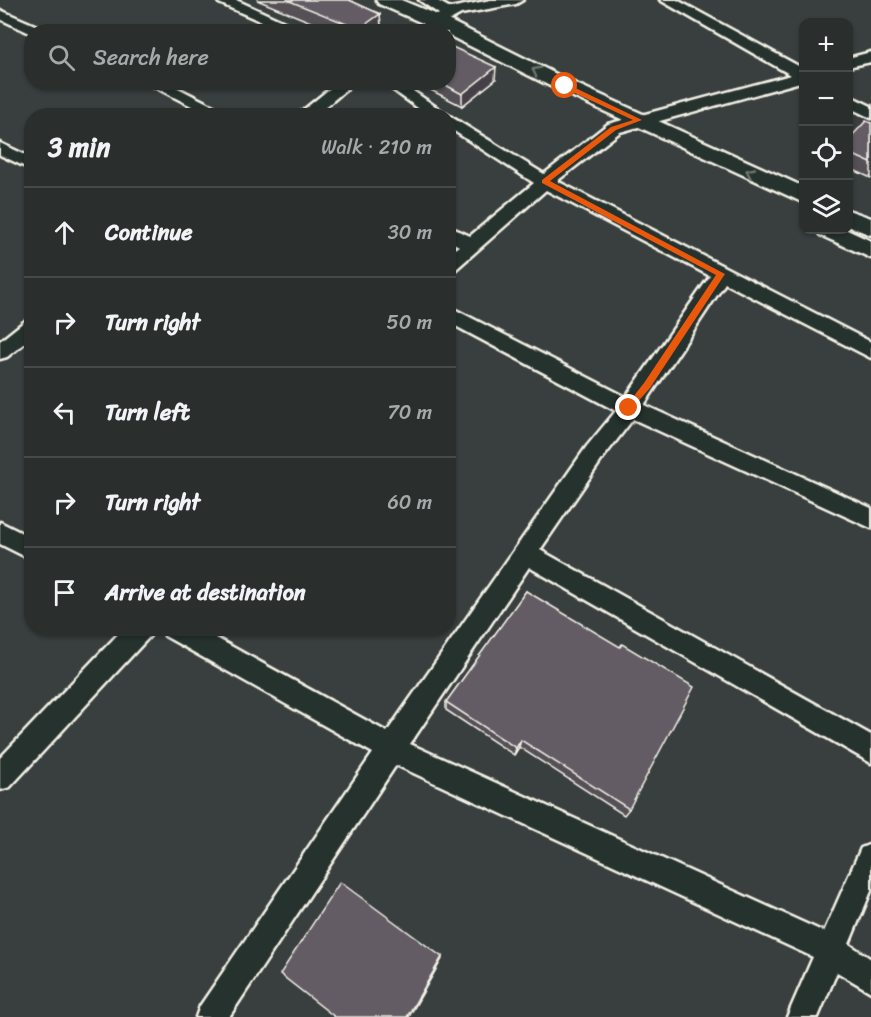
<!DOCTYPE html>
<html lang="en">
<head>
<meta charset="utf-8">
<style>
	body { margin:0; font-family:Sriracha,sans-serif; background:#323736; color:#f1f3f6 }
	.controls { position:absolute; right:18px; top:18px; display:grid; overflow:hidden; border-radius:12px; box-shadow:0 2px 4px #0004 }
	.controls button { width:54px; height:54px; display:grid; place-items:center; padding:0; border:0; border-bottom:2px solid #464a4a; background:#2a2f2e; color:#f1f3f6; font:30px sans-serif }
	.stop { position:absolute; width:18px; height:18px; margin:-14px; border:4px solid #ea580c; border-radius:50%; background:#fff }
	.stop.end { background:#ea580c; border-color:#fff; box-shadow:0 2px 6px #0008 }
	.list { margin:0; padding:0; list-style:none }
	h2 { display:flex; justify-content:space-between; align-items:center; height:78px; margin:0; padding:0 24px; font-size:26px }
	h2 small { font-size:20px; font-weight:400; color:#a5a9aa }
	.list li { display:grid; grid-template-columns:39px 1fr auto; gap:18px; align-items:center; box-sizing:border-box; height:90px; padding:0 24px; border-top:2px solid #464a4a }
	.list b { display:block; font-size:22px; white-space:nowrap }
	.list em { font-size:20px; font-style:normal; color:#a5a9aa }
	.icon { flex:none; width:33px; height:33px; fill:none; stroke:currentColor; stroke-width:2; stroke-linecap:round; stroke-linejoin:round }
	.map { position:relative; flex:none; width:871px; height:1017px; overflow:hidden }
	.search { position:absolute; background:#2a2f2e; box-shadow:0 2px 4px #0004; left:24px; top:24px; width:432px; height:66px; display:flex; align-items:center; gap:15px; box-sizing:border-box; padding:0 21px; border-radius:24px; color:#a5a9aa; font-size:22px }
	.panel { position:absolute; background:#2a2f2e; box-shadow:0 2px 4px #0004; left:24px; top:108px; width:432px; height:528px; border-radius:24px }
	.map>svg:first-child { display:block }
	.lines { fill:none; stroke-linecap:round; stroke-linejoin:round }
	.minor-casing { stroke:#f4f1e8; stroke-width:5 }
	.tertiary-casing { stroke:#f4f1e8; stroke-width:5 }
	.minor { fill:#26332d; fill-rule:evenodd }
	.tertiary { fill:#26332d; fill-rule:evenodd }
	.wall { fill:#554f57; stroke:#f4f1e8; stroke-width:1.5 }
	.shaded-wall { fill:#454047; stroke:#f4f1e8; stroke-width:1.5 }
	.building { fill:#635c65; stroke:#f4f1e8; stroke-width:1.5 }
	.oneway { stroke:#6e766e }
	.route { fill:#ea580c }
</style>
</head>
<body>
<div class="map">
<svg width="871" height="1017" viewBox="0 0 871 1017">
	<rect width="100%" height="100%" fill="#383f3e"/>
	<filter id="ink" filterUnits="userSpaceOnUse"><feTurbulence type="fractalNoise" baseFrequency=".0167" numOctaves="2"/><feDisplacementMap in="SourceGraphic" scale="12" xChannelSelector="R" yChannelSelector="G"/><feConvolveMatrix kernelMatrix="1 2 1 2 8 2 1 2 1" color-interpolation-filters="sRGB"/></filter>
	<g filter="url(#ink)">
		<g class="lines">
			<g class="minor-casing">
				<g id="minor">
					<polygon points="217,0 236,0 306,32 285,32 219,3"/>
					<polygon points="419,0 436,0 450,8 491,0 523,0 516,4 461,14 428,32 409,32 439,14"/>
					<polygon points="660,0 677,0 804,69 804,81 620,132 557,181 871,342 871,358 725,283 644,405 871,508 871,528 633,419 603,458 540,550 871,735 871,763 529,567 410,744 824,932 861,848 871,844 871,891 849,944 871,959 871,992 837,972 818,1017 787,1017 813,957 396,765 229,1017 196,1017 200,1006 373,753 165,636 162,628 198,628 387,732 587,446 616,411 448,322 448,306 626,397 710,276 546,190 455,270 448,271 448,254 459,246 448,240 448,226 470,236 534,183 448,127 448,116 429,116 382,82 400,82 448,115 544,174 608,124 791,75"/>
					<polygon points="0,10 44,29 46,32 32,32 32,34 0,19"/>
					<polygon points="871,52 871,62 848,67 848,58"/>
					<polygon points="145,82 166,82 233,116 211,116"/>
					<polygon points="338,82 355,82 315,116 296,116"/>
					<polygon points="848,95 871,106 871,118 848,107"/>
					<polygon points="0,143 32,158 32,170 0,155"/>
					<polygon points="32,319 32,337 7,357 0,359 0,341 25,321"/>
					<polygon points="0,522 32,538 32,560 0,544"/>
					<polygon points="124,628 153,628 150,636 10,787 0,790 0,758"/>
				</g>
			</g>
			<g class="tertiary-casing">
				<g id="tertiary">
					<polygon points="376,0 401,0 442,17 572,82 804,187 804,203 558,90 448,35 448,32 443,32 379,4"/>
					<polygon points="848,210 871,218 871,235 848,226"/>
					<polygon points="817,230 847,230 871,241 871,258 820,235"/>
				</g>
			</g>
			<use href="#minor" class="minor"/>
			<use href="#tertiary" class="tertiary"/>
		</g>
		<g class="wall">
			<polygon points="257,0 349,0 380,14 381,27 374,32 335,32"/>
			<polygon points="495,80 462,106 415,82 448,82"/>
			<polygon points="871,123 871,178 849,168 849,139"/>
			<polygon points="526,591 629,809 624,815 519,747 514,755 446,710 446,702"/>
		</g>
		<g class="shaded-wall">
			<polygon points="380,14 381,27 374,32 359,32 359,29"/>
			<polygon points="496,67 495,80 462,106 462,94"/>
			<polygon points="521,740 519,747 514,755 516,748"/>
			<polygon points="442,957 442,959 409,1017 407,1017"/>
		</g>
		<g class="building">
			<polygon points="287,0 349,0 380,14 359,29"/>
			<polygon points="448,45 496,67 462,94 440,82 448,82"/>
			<polygon points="866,121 871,123 871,163 849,153 849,139"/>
			<polygon points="526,591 620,647 622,644 694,687 629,809 521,740 516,748 446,702"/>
			<polygon points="340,882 442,957 407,1017 335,1017 280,974"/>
		</g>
		<defs><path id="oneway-chevron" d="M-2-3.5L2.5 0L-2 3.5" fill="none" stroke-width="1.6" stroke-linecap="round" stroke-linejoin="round" transform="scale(1.5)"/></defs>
		<g class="oneway">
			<use href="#oneway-chevron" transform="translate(536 71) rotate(-153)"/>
			<use href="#oneway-chevron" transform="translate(750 172) rotate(-155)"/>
		</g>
	</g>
	<polygon class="route" points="565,83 642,120 616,130 550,181 725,274 650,388 629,412 626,411 626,406 644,383 716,275 542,183 542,180 611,127 633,120 562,87"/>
</svg>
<div class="controls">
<button>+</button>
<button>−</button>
<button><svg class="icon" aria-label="locate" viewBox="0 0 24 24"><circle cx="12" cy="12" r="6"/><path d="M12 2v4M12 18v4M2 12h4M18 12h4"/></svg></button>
<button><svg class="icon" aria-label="layers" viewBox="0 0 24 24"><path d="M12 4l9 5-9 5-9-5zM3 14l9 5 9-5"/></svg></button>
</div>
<div class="stop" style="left:565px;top:86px"></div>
<div class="stop end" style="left:629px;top:408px"></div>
<div class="search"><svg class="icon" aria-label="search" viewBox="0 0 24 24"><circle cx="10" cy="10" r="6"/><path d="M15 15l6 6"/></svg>Search here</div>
<section class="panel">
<h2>3 min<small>Walk · 210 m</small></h2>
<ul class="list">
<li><svg class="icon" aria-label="ahead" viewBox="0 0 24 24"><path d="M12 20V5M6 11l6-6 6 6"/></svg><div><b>Continue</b></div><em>30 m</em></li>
<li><svg class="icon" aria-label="right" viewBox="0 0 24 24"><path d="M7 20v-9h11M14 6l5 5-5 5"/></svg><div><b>Turn right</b></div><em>50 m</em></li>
<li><svg class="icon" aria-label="left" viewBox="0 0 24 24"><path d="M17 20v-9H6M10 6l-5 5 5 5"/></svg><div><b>Turn left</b></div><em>70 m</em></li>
<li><svg class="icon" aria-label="right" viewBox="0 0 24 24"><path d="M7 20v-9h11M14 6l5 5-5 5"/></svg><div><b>Turn right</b></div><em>60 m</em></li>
<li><svg class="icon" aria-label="arrive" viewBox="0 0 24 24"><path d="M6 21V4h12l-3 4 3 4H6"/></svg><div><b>Arrive at destination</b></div></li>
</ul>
</section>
</div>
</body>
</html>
